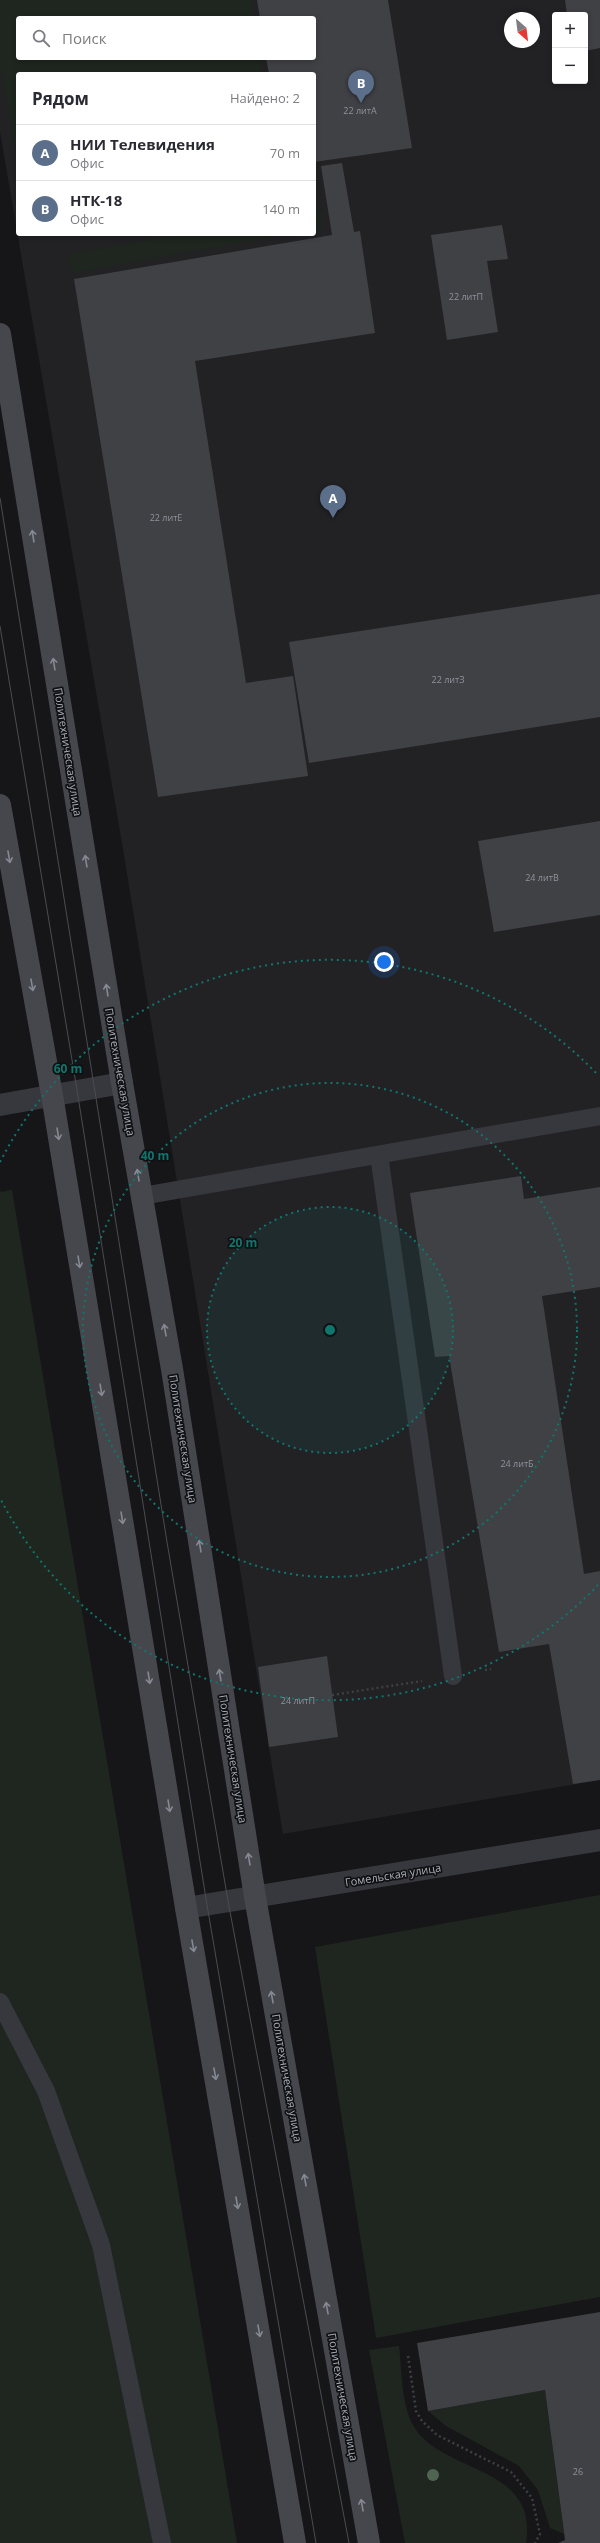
<!DOCTYPE html>
<html lang="ru">
<head>
<meta charset="utf-8">
<style>
	body { margin:0; font-family:"Open Sans",sans-serif; background:#f2f2f3; color:#2b2b33 }
	.controls { position:absolute; right:12px; top:12px; display:grid; overflow:hidden; border-radius:4px; box-shadow:0 2px 6px #0003 }
	.controls button { width:36px; height:36px; display:grid; place-items:center; padding:0; border:0; border-bottom:1px solid #e1e1e2; background:#fff; color:#2b2b33; font:20px sans-serif }
	.compass { position:absolute; left:504px; top:12px; width:36px; height:36px; border-radius:50%; background:#fff; box-shadow:0 2px 6px #0003; rotate:152deg }
	.you { position:absolute; left:384px; top:962px; width:14px; height:14px; margin:-10px; border:3px solid #fff; border-radius:50%; background:#1a73e8; box-shadow:0 0 0 6px #1a73e833 }
	.badge { display:grid; place-items:center; width:26px; height:26px; border-radius:50%; background:#856733; color:#fff; font-size:13px; font-weight:700 }
	.pin { position:absolute; translate:-50% -33px; filter:drop-shadow(0 1px 2px #0008) }
	.pin::after { content:''; position:absolute; top:21px; width:14px; height:12px; background:inherit; clip-path:polygon(0 0,100% 0,50% 100%) }
	.list { margin:0; padding:0; list-style:none }
	h2 { display:flex; justify-content:space-between; align-items:center; height:52px; margin:0; padding:0 16px; font-size:17px }
	h2 small { font-size:13px; font-weight:400; color:#7c7c81 }
	.list li { display:grid; grid-template-columns:26px 1fr auto; gap:12px; align-items:center; box-sizing:border-box; height:56px; padding:0 16px; border-top:1px solid #e1e1e2 }
	.list b { display:block; font-size:15px; white-space:nowrap }
	.list p { margin:0; font-size:13px; white-space:nowrap; color:#7c7c81 }
	.list em { font-size:13px; font-style:normal; color:#7c7c81 }
	.icon { flex:none; width:22px; height:22px; fill:none; stroke:currentColor; stroke-width:2; stroke-linecap:round; stroke-linejoin:round }
	.map { position:relative; flex:none; width:600px; height:2543px; overflow:hidden }
	.search { position:absolute; background:#fff; box-shadow:0 2px 6px #0003; left:16px; top:16px; width:300px; height:44px; display:flex; align-items:center; gap:10px; box-sizing:border-box; padding:0 14px; border-radius:4px; color:#7c7c81; font-size:15px }
	.panel { position:absolute; background:#fff; box-shadow:0 2px 6px #0003; left:16px; top:72px; width:300px; height:164px; border-radius:4px }
	.map>svg:first-child { display:block }
	.built { fill:#222225; fill-rule:evenodd }
	.green { fill:#1e261f }
	.building { fill:#404145 }
	.lines { fill:none; stroke-linecap:round; stroke-linejoin:round }
	.path { stroke:#3d3f44; stroke-width:2.5; stroke-dasharray:2 3; stroke-linecap:butt }
	.service { stroke:#37383d; stroke-width:18 }
	.minor { stroke:#37383d; stroke-width:22 }
	.secondary { stroke:#45474d; stroke-width:22 }
	.tram { stroke:#4a4c52; stroke-width:1 }
	.tree { fill:#506452 }
	.oneway { stroke:#858993 }
	.ring { fill:none; stroke:#0f766e; stroke-width:2; stroke-dasharray:2 4 }
	.labels { text-anchor:middle; stroke-width:3.5; stroke-linejoin:round; paint-order:stroke }
	.number-label { font-size:9px; fill:#8e929b }
	.street-label { font-size:11px; fill:#a8adb8; stroke:#111113 }
	.centre { fill:#0f766e; stroke:#111113; stroke-width:2 }
	.ring-label { font-size:12px; text-anchor:middle; font-weight:bold; fill:#0f766e; stroke:#111113; stroke-width:3.5; stroke-linejoin:round; paint-order:stroke }
</style>
</head>
<body>
<div class="map">
<svg width="600" height="2543" viewBox="0 0 600 2543">
	<rect width="100%" height="100%" fill="#161618"/>
	<path class="built" d="M0,0H600V1780L283,1834L123,849L0,132ZM555,15H585V81H555ZM18,18H314V58H18ZM510,18H534V42H510ZM18,74H314V234H18Z"/>
	<g class="green">
		<polygon points="0,0 251,0 254,18 18,18 18,58 260,58 263,74 18,74 18,151 16,151 0,64"/>
		<polygon points="321,210 324,229 314,230 314,211"/>
		<polygon points="183,234 293,234 71,273 68,254"/>
		<polygon points="0,1190 1,1192 12,1190 237,2543 0,2543"/>
		<polygon points="600,1895 600,2297 376,2338 315,1947"/>
		<path d="M399,2346C402,2371 401,2405 414,2427C443,2474 539,2465 526,2543H405L369,2350Z"/>
		<polygon points="545,2390 564,2534 550,2528 538,2490 519,2466 446,2426 428,2411"/>
	</g>
	<g class="building">
		<polygon points="257,0 388,0 412,148 314,162 314,74 269,74 266,58 314,58 314,18 260,18"/>
		<polygon points="565,0 600,0 600,48 585,51 585,15 567,15"/>
		<polygon points="342,163 354,232 360,231 375,333 195,361 246,683 293,676 308,776 158,797 74,279 332,235 321,166"/>
		<polygon points="502,225 508,259 487,261 498,332 447,340 431,235"/>
		<polygon points="600,594 600,717 309,763 289,642"/>
		<polygon points="600,821 600,915 494,932 478,841"/>
		<polygon points="521,1176 524,1199 600,1187 600,1287 542,1296 584,1574 600,1571 600,1780 573,1784 549,1644 499,1652 449,1356 435,1357 410,1193"/>
		<polygon points="327,1656 338,1737 269,1747 258,1667"/>
		<polygon points="600,2312 600,2543 558,2543 565,2540 545,2390 428,2411 417,2343"/>
	</g>
	<g class="lines">
		<g class="path">
			<polyline points="485,1670 491,1669"/>
			<polyline points="332,1695 422,1681"/>
			<polyline points="408,2356 416,2411 422,2421 437,2435 511,2472 532,2498 540,2534 535,2543"/>
		</g>
		<g class="service">
			<polyline points="379,1155 453,1676"/>
			<polyline points="142,1196 600,1116"/>
			<polyline points="0,2002 46,2091 101,2245 162,2543"/>
		</g>
		<g class="minor">
			<polyline points="0,1105 122,1083"/>
			<polyline points="186,1908 600,1840"/>
		</g>
		<g class="secondary">
			<polyline points="0,334 122,1083 172,1369 255,1897 369,2543"/>
			<polyline points="0,805 52,1095 186,1908 295,2543"/>
		</g>
		<g class="tram">
			<polyline points="0,498 167,1542 228,1901 349,2543"/>
			<polyline points="0,626 77,1090 207,1905 316,2543"/>
		</g>
	</g>
	<circle class="tree" cx="433" cy="2475" r="6"/>
	<defs><path id="oneway-shaft" d="M-6 0H5M1.5-3L5.5 0L1.5 3" fill="none" stroke-width="1.6" stroke-linecap="round" stroke-linejoin="round"/></defs>
	<g class="oneway">
		<use href="#oneway-shaft" transform="translate(33 536) rotate(-99)"/>
		<use href="#oneway-shaft" transform="translate(54 664) rotate(-99)"/>
		<use href="#oneway-shaft" transform="translate(9 857) rotate(80)"/>
		<use href="#oneway-shaft" transform="translate(86 861) rotate(-99)"/>
		<use href="#oneway-shaft" transform="translate(32 985) rotate(80)"/>
		<use href="#oneway-shaft" transform="translate(107 990) rotate(-99)"/>
		<use href="#oneway-shaft" transform="translate(58 1134) rotate(81)"/>
		<use href="#oneway-shaft" transform="translate(138 1175) rotate(-100)"/>
		<use href="#oneway-shaft" transform="translate(79 1262) rotate(81)"/>
		<use href="#oneway-shaft" transform="translate(165 1330) rotate(-100)"/>
		<use href="#oneway-shaft" transform="translate(101 1390) rotate(81)"/>
		<use href="#oneway-shaft" transform="translate(122 1518) rotate(81)"/>
		<use href="#oneway-shaft" transform="translate(200 1546) rotate(-99)"/>
		<use href="#oneway-shaft" transform="translate(220 1675) rotate(-99)"/>
		<use href="#oneway-shaft" transform="translate(149 1678) rotate(81)"/>
		<use href="#oneway-shaft" transform="translate(169 1806) rotate(81)"/>
		<use href="#oneway-shaft" transform="translate(249 1859) rotate(-99)"/>
		<use href="#oneway-shaft" transform="translate(193 1946) rotate(80)"/>
		<use href="#oneway-shaft" transform="translate(272 1997) rotate(-100)"/>
		<use href="#oneway-shaft" transform="translate(215 2074) rotate(80)"/>
		<use href="#oneway-shaft" transform="translate(305 2180) rotate(-100)"/>
		<use href="#oneway-shaft" transform="translate(237 2203) rotate(80)"/>
		<use href="#oneway-shaft" transform="translate(327 2308) rotate(-100)"/>
		<use href="#oneway-shaft" transform="translate(259 2331) rotate(80)"/>
		<use href="#oneway-shaft" transform="translate(362 2505) rotate(-100)"/>
	</g>
	<circle cx="330" cy="1330" r="123" fill="#0f766e" fill-opacity=".12"/>
	<g class="ring">
		<circle cx="330" cy="1330" r="123"/>
		<circle cx="330" cy="1330" r="247"/>
		<path d="M598 1585A370 370 0 0 1 0 1498M0 1162A370 370 0 0 1 598 1075"/>
	</g>
	<g class="labels">
		<g class="number-label">
			<text x="360" y="114">22 литА</text>
			<text x="466" y="300">22 литП</text>
			<text x="166" y="521">22 литЕ</text>
			<text x="448" y="683">22 литЗ</text>
			<text x="542" y="881">24 литВ</text>
			<text x="517" y="1467">24 литБ</text>
			<text x="298" y="1704">24 литП</text>
			<text x="578" y="2475">26</text>
		</g>
		<g class="street-label">
			<text transform="translate(68 752) rotate(81)" y="4">Политехническая улица</text>
			<text transform="translate(120 1072) rotate(80)" y="4">Политехническая улица</text>
			<text transform="translate(183 1439) rotate(81)" y="4">Политехническая улица</text>
			<text transform="translate(233 1759) rotate(81)" y="4">Политехническая улица</text>
			<text transform="translate(393 1875) rotate(-9)" y="4">Гомельская улица</text>
			<text transform="translate(287 2078) rotate(80)" y="4">Политехническая улица</text>
			<text transform="translate(343 2397) rotate(80)" y="4">Политехническая улица</text>
		</g>
	</g>
	<circle cx="330" cy="1330" r="6" class="centre"/>
	<g class="ring-label">
		<text x="68" y="1073">60 m</text>
		<text x="155" y="1160">40 m</text>
		<text x="243" y="1247">20 m</text>
	</g>
</svg>
<div class="controls">
<button>+</button>
<button>−</button>
</div>
<svg class="compass" viewBox="-18 -18 36 36"><path d="M0-13l5 13h-10z" fill="#e53935"/><path d="M0 13l5-13h-10z" fill="#7c7c81"/></svg>
<div class="you"></div>
<div class="pin badge" style="left:333px;top:518px;background:#5c6f8a">A</div>
<div class="pin badge" style="left:361px;top:103px;background:#5c6f8a">B</div>
<div class="search"><svg class="icon" aria-label="search" viewBox="0 0 24 24"><circle cx="10" cy="10" r="6"/><path d="M15 15l6 6"/></svg>Поиск</div>
<section class="panel">
<h2>Рядом<small>Найдено: 2</small></h2>
<ul class="list">
<li><span class="badge" style="background:#5c6f8a">A</span><div><b>НИИ Телевидения</b><p>Офис</p></div><em>70 m</em></li>
<li><span class="badge" style="background:#5c6f8a">B</span><div><b>НТК-18</b><p>Офис</p></div><em>140 m</em></li>
</ul>
</section>
</div>
</body>
</html>
